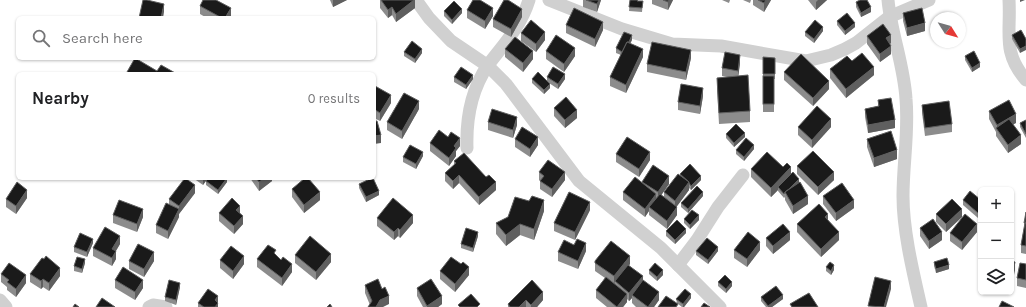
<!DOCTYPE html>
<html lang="en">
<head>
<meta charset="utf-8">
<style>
	body { margin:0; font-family:Karla,sans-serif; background:#f6f6f6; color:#202124 }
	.controls { position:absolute; right:12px; bottom:12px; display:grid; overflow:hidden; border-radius:6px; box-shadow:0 1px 3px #0004 }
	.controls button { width:36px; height:36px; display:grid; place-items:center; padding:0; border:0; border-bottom:1px solid #e0e0e0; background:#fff; color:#202124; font:20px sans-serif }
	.compass { position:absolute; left:930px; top:12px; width:36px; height:36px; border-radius:50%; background:#fff; box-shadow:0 1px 3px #0004; rotate:127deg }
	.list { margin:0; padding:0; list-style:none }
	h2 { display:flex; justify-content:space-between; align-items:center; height:52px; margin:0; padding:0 16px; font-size:17px }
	h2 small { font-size:13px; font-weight:400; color:#757577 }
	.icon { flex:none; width:22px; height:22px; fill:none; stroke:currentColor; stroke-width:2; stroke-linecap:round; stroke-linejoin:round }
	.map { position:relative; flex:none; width:1026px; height:307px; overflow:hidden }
	.search { position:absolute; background:#fff; box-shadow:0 1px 3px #0004; left:16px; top:16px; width:360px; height:44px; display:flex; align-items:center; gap:10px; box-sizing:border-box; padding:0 14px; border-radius:6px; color:#757577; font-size:15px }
	.panel { position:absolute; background:#fff; box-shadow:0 1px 3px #0004; left:16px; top:72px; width:360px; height:108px; border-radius:6px }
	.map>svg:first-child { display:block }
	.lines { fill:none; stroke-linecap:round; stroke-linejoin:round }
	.street { stroke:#d0d0d0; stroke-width:13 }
	.wall { fill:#8c8c8c }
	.shaded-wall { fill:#5f5f5f }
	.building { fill:#1a1a1a; stroke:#5f5f5f }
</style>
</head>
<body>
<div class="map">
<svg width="1026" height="307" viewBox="0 0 1026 307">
	<rect width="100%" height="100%" fill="#fff"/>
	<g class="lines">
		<g class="street">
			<polyline points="416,0 429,18 451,41 488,66 506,84 579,181 661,248 720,307"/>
			<polyline points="549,0 622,29 672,44 721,46 806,61 831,55 845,49 856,43 889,17 929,0"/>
			<path d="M888,0C891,33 904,65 906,99C909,131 903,163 903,196C903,231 913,272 921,307"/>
			<path d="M1009,0C1011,34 1002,52 1026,80"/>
			<path d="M467,148C466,119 471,90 488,65C504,44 521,26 529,0"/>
			<polyline points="678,265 697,240 718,207 743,175"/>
			<polyline points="0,300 6,307"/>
			<polyline points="149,307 153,305 166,307"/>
		</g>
	</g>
	<g class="wall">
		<polygon points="330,0 347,0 333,7"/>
		<polygon points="380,0 415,0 415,8 396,22 392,15 388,18 380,8"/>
		<polygon points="583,0 601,0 597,12 583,7"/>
		<polygon points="630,0 638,0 638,1 643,1 642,12 629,11"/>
		<polygon points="652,0 673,0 668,10 652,4"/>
		<polygon points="722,0 730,0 729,3"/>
		<polygon points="743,0 751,0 750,3"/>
		<polygon points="753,0 771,0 764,12 753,5"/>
		<polygon points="808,0 827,0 816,10"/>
		<polygon points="856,2 871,12 861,17 856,7"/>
		<polygon points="200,6 231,16 230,18 207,18 200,14"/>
		<polygon points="467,10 493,16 485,29 467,18"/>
		<polygon points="444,11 462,13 452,24 444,16"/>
		<polygon points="903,13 925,31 907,36 903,21"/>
		<polygon points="522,17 511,37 493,27 493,19"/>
		<polygon points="837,21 855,27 845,35 837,25"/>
		<polygon points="566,25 603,30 595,47 566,33"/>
		<polygon points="1021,30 1020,53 1012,39 1012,35"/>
		<polygon points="823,31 814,43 805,36 805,32"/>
		<polygon points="521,33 545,40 536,52 521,41"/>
		<polygon points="867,36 891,43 890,44 891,54 880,62 867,44"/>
		<polygon points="632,40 630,43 643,57 626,93 610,86 610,77 621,55 616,53 616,48"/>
		<polygon points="505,49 533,59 523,72 505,57"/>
		<polygon points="546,51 575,56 564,72 546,59"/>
		<polygon points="404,52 422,53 415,63 404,56"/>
		<polygon points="965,56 980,67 972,72 965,60"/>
		<polygon points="763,57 775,58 775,79 774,79 774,112 763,112"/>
		<polygon points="691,58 686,80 647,72 647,64"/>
		<polygon points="852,61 874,75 846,98 830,78 830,69"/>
		<polygon points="740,63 738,76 750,111 750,122 719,124 717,89 717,78 727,77 722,76 722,68"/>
		<polygon points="784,72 829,89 813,106 784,80"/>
		<polygon points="454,77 473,79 466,89 454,82"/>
		<polygon points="547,77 565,79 558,89 549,83 550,88 544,94 532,83 532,79 547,81"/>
		<polygon points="374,89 391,103 380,121 374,118"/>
		<polygon points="703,96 700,114 678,110 678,102"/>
		<polygon points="878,100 895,128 868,133 865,117 865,109 878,106"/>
		<polygon points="922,105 952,124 952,132 925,136 922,113"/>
		<polygon points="554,108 577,118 565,128 554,116"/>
		<polygon points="419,109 402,139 387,130 387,122"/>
		<polygon points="989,111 1016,123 1013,124 1021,144 1008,153 996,136 996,132 989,119"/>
		<polygon points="1026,120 1026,138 1020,127 1020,123"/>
		<polygon points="488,122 517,125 513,138 488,130"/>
		<polygon points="798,127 831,127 812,148 798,135"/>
		<polygon points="726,134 745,137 734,147 726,138"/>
		<polygon points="515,139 538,145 530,157 515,147"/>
		<polygon points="867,139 897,159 874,167 867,147"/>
		<polygon points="430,143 460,146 456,151 456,156 449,166 430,151"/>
		<polygon points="754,149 744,161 736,154 736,150"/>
		<polygon points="616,154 650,160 639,177 616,162"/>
		<polygon points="423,156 416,169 403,162 403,157"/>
		<polygon points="454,161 486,177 496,190 479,205 459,183 453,189 445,181 445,173 454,165"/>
		<polygon points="797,166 834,180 818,195 797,174"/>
		<polygon points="751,169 791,174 799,183 808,204 793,214 785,200 785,197 784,198 778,191 778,190 771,197 751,177"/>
		<polygon points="539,172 565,180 552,197 540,189 540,181 539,180"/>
		<polygon points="680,174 701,180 691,190 689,188 689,190 676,207 677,215 667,229 649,215 649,211 645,217 623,200 623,192 642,183 642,182 669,184 661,195 664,197 664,192 680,175"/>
		<polygon points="193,178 208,178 203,185"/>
		<polygon points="250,178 272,178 272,181 259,191"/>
		<polygon points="206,181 227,182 218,194 206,185"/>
		<polygon points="359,184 379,195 366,202 359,188"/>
		<polygon points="292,189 320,200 304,213 292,197"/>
		<polygon points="195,193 179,214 179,217 168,239 156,233 156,225 169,205 169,199"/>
		<polygon points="703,196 688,213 681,207 681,203"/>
		<polygon points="823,196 854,208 836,221 823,204"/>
		<polygon points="27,198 16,214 6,207 6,199"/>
		<polygon points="963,200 981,200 981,214 978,218 963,205"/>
		<polygon points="529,201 544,211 534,240 520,235 506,246 496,234 496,223 508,217"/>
		<polygon points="590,210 575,240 554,231 554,223"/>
		<polygon points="1026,212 1026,254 1021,253 1021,245 1024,227"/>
		<polygon points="219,213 240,213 243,224 234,234 219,221"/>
		<polygon points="936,214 962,217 946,232 936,222"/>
		<polygon points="113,215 143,217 137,232 113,223"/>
		<polygon points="377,218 413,223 400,238 398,236 394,240 377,226"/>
		<polygon points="684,219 699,220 690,229 684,223"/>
		<polygon points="828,220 839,240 821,257 797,232 797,224"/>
		<polygon points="920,228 942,240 929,249 920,236"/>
		<polygon points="666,231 686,233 675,244 666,236"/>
		<polygon points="977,232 962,250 950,241 950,233"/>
		<polygon points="478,236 473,252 461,248 461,244"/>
		<polygon points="766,238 790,240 773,254 766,246"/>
		<polygon points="93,243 87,257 74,252 74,247"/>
		<polygon points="120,244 116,251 116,259 112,266 93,256 93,248"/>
		<polygon points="574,245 586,251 578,269 558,261 558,252"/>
		<polygon points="734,250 760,250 747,267 734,258"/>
		<polygon points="696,251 718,251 708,264 696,255"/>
		<polygon points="276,255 281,260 292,272 282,286 257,267 257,259"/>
		<polygon points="295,255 331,262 316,280 295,263"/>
		<polygon points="220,260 244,264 233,279 220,268"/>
		<polygon points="129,261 154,261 144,277 129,269"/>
		<polygon points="595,261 630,264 629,265 659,300 654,307 636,307 632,303 632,298 629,301 627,299 627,302 623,307 607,307 596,298 596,290 605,278 595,271"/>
		<polygon points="934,262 949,269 936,273 934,266"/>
		<polygon points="85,263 82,273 74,271 74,266"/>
		<polygon points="1026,264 1026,288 1017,286 1017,278"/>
		<polygon points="826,267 834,270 831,275 826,271"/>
		<polygon points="649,270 663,275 657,281 649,274"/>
		<polygon points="440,271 469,275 455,292 440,279"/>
		<polygon points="1,274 26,283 16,297 7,290 7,287 1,282"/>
		<polygon points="30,274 60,276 49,291 43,287 41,289 30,282"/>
		<polygon points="115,280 143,288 135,300 115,288"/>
		<polygon points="532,280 543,300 537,307 508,307 508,304"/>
		<polygon points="718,282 732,286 726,293 718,286"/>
		<polygon points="365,285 382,289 389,304 370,305 365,293"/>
		<polygon points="180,287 176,305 165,301 165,297"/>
		<polygon points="417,288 442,304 438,307 423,307 417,296"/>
		<polygon points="761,297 783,299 772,307 766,307 761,301"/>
		<polygon points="691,298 684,307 682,307 678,304 678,307 676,299"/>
		<rect x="198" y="303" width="20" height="4"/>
	</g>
	<g class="shaded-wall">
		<polygon points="333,0 347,0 333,7"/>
		<polygon points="414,0 415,0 415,8 396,22 396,14"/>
		<polygon points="599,0 601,0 597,12 597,4"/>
		<polygon points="669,0 673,0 668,10 668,2"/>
		<polygon points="766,0 771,0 764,12 764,3"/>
		<polygon points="818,0 827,0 816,10 816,2"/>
		<polygon points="1020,0 1025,0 1020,2"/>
		<polygon points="164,4 164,12 163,18 161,18"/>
		<polygon points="392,7 392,15 388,18 388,10"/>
		<polygon points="871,7 871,12 861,17 861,13"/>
		<polygon points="231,8 231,16 230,18 225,18"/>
		<polygon points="493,8 493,16 485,29 485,21"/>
		<polygon points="462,9 462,13 452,24 452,20"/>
		<polygon points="522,9 522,17 511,37 511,29"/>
		<polygon points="603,22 603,30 595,47 595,39"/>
		<polygon points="855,23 855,27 845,35 845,31"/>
		<polygon points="925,23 925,31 907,36 907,28"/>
		<polygon points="823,27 823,31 814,43 814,39"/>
		<polygon points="545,32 545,40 536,52 536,44"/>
		<polygon points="632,35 632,40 624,57 624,52"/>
		<polygon points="891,35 891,43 886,47 886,38"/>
		<polygon points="891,46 891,54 880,62 880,54"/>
		<polygon points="1026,46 1026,50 1020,53 1020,49"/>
		<polygon points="575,48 575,56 564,72 564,64"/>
		<polygon points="422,49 422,53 415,63 415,59"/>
		<polygon points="643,49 643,57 626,93 626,85"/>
		<polygon points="691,50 691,58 686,80 686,72"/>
		<polygon points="533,51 533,59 523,72 523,63"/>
		<polygon points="740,55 740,63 738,79 738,71"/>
		<polygon points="980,63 980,67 972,72 972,68"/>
		<polygon points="874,67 874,75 846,98 846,89"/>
		<polygon points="565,74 565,79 558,89 558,84"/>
		<polygon points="473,75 473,79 466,89 466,85"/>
		<polygon points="829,81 829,89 813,106 813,98"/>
		<polygon points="550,84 550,88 544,94 544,90"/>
		<polygon points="703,88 703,96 700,114 700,106"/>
		<polygon points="391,95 391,103 380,121 380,113"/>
		<polygon points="419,101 419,109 402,139 402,131"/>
		<polygon points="577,110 577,118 565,128 565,120"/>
		<polygon points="1016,114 1016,123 999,132 997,129 997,125"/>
		<polygon points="517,117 517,125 513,138 513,130"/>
		<polygon points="831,119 831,127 812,148 812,140"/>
		<polygon points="895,120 895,128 868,133 868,125"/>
		<polygon points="745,133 745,137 734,147 734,143"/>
		<polygon points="381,135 381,143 374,144 374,136"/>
		<polygon points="1021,135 1021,144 1008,153 1008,145"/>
		<polygon points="538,137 538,145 530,157 530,149"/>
		<polygon points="460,138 460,146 456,151 456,156 449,166 449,158 454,146"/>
		<polygon points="754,145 754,149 744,161 744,157"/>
		<polygon points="897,150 897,159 874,167 874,158"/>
		<polygon points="423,152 423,156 416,169 416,164"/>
		<polygon points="650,152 650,160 639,177 639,169"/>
		<polygon points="791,167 791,175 778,187 778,190 771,197 771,188"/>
		<polygon points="565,172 565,180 552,197 552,189"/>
		<polygon points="834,172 834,180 818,195 818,187"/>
		<polygon points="459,175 459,183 453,189 453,181"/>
		<polygon points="669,176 669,184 658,200 658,192"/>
		<polygon points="701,176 701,180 691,190 691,186"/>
		<polygon points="203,178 208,178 203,185"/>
		<polygon points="227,178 227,182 218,194 218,190"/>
		<polygon points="265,178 272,178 272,181 259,191 259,182"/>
		<polygon points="799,179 799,183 785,193"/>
		<polygon points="496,182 496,190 479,205 479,197"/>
		<polygon points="689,182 689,190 675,209 675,201"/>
		<polygon points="195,185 195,193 179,214 179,206"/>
		<polygon points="27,190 27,198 16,214 16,206"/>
		<polygon points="379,191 379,195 366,202 366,197"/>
		<polygon points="320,192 320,200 304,213 304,205"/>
		<polygon points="703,192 703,196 688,213 688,209"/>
		<polygon points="656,194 656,202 649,207 649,211 645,217 645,209"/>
		<polygon points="808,196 808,204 793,214 793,206"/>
		<polygon points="544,200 544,211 534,240 534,229"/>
		<polygon points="854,200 854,208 836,221 836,213"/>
		<polygon points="590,202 590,210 575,240 575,232"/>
		<polygon points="240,206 240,214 236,210"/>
		<polygon points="677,207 677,215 667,229 667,221"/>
		<polygon points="143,209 143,217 137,232 137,224"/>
		<polygon points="179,209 179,217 168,239 168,231"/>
		<polygon points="962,209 962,217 946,232 946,224"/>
		<polygon points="981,210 981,214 978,218 978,213"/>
		<polygon points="828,214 828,222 825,217"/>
		<polygon points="413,215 413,223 400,238 400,230"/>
		<polygon points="699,215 699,220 690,229 690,225"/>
		<polygon points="243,216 243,224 234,234 234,226"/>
		<polygon points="520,224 520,235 506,246 506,235"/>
		<polygon points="977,224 977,232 962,250 962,242"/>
		<polygon points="398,228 398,236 394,240 394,232"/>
		<polygon points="686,229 686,233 675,244 675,240"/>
		<polygon points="478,232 478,236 473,252 473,248"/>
		<polygon points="790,232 790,240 773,254 773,246"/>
		<polygon points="839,232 839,240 821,257 821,249"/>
		<polygon points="942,232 942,240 929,249 929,241"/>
		<polygon points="120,236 120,244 112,257 112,249"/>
		<polygon points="93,239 93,243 87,257 87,252"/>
		<polygon points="760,242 760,250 747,267 747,259"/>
		<polygon points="586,243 586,251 578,269 578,261"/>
		<polygon points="718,247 718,251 708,264 708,260"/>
		<polygon points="116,251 116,259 112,266 112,258"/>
		<polygon points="154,252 154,261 144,277 144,269"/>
		<polygon points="331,254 331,262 316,280 316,272"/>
		<polygon points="244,256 244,264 233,279 233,271"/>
		<polygon points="630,256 630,264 616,282 615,281 614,284 614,276"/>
		<polygon points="85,259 85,263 82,273 82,269"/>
		<polygon points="1015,262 1015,270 1011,290 1011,282"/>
		<polygon points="292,264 292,272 282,286 282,278"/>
		<polygon points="834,265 834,270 831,275 831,271"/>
		<polygon points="949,265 949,269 936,273 936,269"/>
		<polygon points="469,267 469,275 455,292 455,284"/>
		<polygon points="60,268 60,276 49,291 49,283"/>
		<polygon points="663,270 663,275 657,281 657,277"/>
		<polygon points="26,275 26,283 16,297 16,289"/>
		<polygon points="643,276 643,284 632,295 632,298 629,301 629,293"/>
		<polygon points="43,279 43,287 41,289 41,281"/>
		<polygon points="143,280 143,288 135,300 135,292"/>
		<polygon points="891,281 891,289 886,307 884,307"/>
		<polygon points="732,282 732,286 726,293 726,289"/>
		<polygon points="180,283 180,287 176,305 176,300"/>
		<polygon points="543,292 543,300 537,307 531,307 531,305"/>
		<polygon points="659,292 659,300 654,307 648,307"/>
		<polygon points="627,294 627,302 623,307 617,307"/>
		<polygon points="691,294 691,298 684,307 683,307 683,304"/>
		<polygon points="783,295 783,299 772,307 768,307 768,306"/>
		<polygon points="218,296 218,307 215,307 215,300"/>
		<polygon points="389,296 389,304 383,307 376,307 380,300"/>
		<polygon points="442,296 442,304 438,307 427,307 427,306"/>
		<polygon points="526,300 526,307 519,307"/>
	</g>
	<g class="building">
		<polygon points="143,0 147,0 164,4 161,18 139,18"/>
		<polygon points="203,0 216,0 231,8 225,18 222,18 200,6"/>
		<polygon points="381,0 414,0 396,14 392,7 388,10"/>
		<polygon points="473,0 480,0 493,8 485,21 467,10"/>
		<polygon points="504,0 508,0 522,9 511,29 493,19"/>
		<polygon points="586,0 599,0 597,4"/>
		<polygon points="630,0 638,0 637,1 643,1 642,8 629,7"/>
		<polygon points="663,0 669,0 668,2"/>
		<polygon points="758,0 766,0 764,3"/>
		<polygon points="860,0 867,0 871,7 861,13 856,2"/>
		<polygon points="454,1 462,9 452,20 444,11"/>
		<polygon points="574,8 603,22 595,39 566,25"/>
		<polygon points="922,8 925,23 907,28 903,13"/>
		<polygon points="847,13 855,23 845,31 837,21"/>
		<polygon points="531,20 545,32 536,44 521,33"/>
		<polygon points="815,20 823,27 814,39 805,32"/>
		<polygon points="883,24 891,35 886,38 891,46 880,54 867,36"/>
		<polygon points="1021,30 1026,39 1026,46 1020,49 1012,35"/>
		<polygon points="624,32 632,35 629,42 627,42 622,52 616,48"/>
		<polygon points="556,35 575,48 564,64 546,51"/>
		<polygon points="515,37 533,51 523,63 505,49"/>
		<polygon points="412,41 422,49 415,59 404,52"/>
		<polygon points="627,42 643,49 626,85 610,77"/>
		<polygon points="652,42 691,50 686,72 647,64"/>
		<polygon points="974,51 980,63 972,68 965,56"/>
		<polygon points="725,52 740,55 738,71 722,68"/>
		<polygon points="862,53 874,67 846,89 830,69 847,56 852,61"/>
		<polygon points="801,54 829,81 813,98 784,72"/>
		<polygon points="763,57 775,58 775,74 763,74"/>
		<polygon points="135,58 157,71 161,65 177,74 131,74 127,72"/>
		<polygon points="461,67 473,75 466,85 454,77"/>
		<polygon points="553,67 565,74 558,84 547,77"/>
		<polygon points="538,72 550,84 544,90 532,79"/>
		<polygon points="748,75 750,111 719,113 717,78"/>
		<rect x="763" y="76" width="11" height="28"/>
		<polygon points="681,84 703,88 700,106 678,102"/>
		<polygon points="375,86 391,95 380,113 374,109 374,89"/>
		<polygon points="404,93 419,101 402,131 387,122"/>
		<polygon points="566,97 577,110 565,120 554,108"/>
		<polygon points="891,98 895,120 868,125 865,109 879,106 878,100"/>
		<polygon points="1009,100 1016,114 997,125 989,111"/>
		<polygon points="949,101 952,124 925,128 922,105"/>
		<polygon points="817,106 831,119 812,140 798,127"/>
		<polygon points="492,109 517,117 513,130 488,122"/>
		<polygon points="1009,119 1021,135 1008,145 996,128"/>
		<polygon points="1026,120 1026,134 1020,123"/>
		<polygon points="374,121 377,121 381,135 374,136"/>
		<polygon points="736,124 745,133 734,143 726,134"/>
		<polygon points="522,127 538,137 530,149 515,139"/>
		<polygon points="439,130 448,137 451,132 460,138 454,146 456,148 449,158 430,143"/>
		<polygon points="891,131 897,150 874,158 867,139"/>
		<polygon points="627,137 650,152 639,169 616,154"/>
		<polygon points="746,138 754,145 744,157 736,150"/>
		<polygon points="410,145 423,152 416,164 403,157"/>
		<polygon points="813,151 834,172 818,187 797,166"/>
		<polygon points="767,152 783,167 787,163 791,167 771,188 751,169"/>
		<polygon points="464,153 486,177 489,175 496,182 479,197 459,175 453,181 445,173 456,163 454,161"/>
		<polygon points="548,160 565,172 552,189 540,181 544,176 539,172"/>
		<polygon points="690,164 701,176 691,186 689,183 689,182 680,174"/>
		<polygon points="653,165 669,176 658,192 642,182"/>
		<polygon points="793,172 799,179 789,189 785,192 784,194 778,187"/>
		<polygon points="678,174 689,182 675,201 664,192"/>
		<polygon points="635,177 656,194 645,209 623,192"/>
		<polygon points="185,178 195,185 179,206 169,199"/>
		<polygon points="209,178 227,178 218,190 206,181"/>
		<polygon points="256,178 265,178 259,182"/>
		<polygon points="305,178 308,178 320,192 304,205 292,189"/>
		<polygon points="372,178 373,178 379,191 366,197 359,184"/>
		<polygon points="17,182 27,190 16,206 6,199"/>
		<polygon points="800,182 808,196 793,206 785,192"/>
		<polygon points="842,183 854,200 836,213 823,196"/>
		<polygon points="697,186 703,192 688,209 681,203"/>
		<polygon points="970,191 981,200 981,210 978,213 963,200"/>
		<polygon points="569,192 590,202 575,232 554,223"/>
		<polygon points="660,194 677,207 667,221 649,207"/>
		<polygon points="532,196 544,200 534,229 520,224 506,235 496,223 508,217 515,197 529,201"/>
		<polygon points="232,198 240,206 236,210 243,216 234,226 219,213"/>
		<polygon points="393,198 413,215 400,230 398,228 394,232 377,218"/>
		<polygon points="952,199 962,209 946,224 936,214"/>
		<polygon points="119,200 143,209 137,224 113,215"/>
		<polygon points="166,203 179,209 168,231 156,225"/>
		<polygon points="819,204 828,214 825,217 839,232 821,249 797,224"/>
		<polygon points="692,210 699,215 690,225 684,219"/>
		<polygon points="1026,212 1026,223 1024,223"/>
		<polygon points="965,214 977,224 962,242 950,233"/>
		<polygon points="933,219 942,232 929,241 920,228"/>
		<polygon points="677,220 686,229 675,240 666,231"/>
		<polygon points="1025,223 1026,223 1026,246 1021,245"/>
		<polygon points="783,224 790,232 773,246 766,238"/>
		<polygon points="105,227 120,236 112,249 116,251 112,258 93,248"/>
		<polygon points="466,228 478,232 473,248 461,244"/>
		<polygon points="748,232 760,242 747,259 734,250"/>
		<polygon points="80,233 93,239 87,252 74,247"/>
		<polygon points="310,236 331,254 316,272 295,255"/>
		<polygon points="707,238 718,247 708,260 696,251"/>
		<polygon points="577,239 586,243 578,261 558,252 564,240 574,245"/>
		<polygon points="611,241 630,256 614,276 595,263 595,261"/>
		<polygon points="138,244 154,252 144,269 129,261"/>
		<polygon points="268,245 276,250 274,253 281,260 283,257 292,264 282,278 257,259"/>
		<polygon points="231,246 244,256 233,271 220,260"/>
		<polygon points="46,256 60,268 49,283 43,279 41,281 30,274 42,258 44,259"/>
		<polygon points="77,257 85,259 82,269 74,266"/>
		<polygon points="451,257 461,264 463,262 469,267 455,284 440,271"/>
		<polygon points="947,258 949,265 936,269 934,262"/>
		<polygon points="1011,261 1015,262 1011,282"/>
		<polygon points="830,262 834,265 831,271 826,267"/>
		<polygon points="9,263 26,275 16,289 7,282 9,280 1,274"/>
		<polygon points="655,263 663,270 657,277 649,270"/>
		<polygon points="1020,263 1026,264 1026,280 1017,278"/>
		<polygon points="628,265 643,276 629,293 615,281"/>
		<polygon points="123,267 143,280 135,292 115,280"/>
		<polygon points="725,275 732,282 726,289 718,282"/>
		<polygon points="606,277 627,294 617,307 596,290"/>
		<polygon points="875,277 891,281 884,307 868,306"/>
		<polygon points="378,279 382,289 385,287 389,296 380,300 376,307 368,307 372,301 365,285"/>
		<polygon points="431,279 442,296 427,306 417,288"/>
		<polygon points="169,280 180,283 176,300 165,297"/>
		<polygon points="532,280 543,292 531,305 526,300 519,307 510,307 508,304"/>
		<polygon points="643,280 659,292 648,307 632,295"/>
		<polygon points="776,286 783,295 768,306 761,297"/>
		<polygon points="208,289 218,296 215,300 218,303 215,307 204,307 198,303"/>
		<polygon points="685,289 691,294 683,304 676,299"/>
		<polygon points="809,293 818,307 792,307 790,304"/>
		<polygon points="471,294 480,304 477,307 460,307 458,305"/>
		<polygon points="666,296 678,304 676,307 658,307"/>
		<polygon points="102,298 115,307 96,307"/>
		<polygon points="1002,301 1014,307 999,307"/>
		<polygon points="704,303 710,307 701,307"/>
		<polygon points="75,304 79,307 73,307"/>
		<polygon points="330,304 332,307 327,307"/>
	</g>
</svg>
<div class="controls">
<button>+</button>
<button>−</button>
<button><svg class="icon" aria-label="layers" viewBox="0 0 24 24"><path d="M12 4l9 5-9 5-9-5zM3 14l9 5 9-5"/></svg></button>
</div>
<svg class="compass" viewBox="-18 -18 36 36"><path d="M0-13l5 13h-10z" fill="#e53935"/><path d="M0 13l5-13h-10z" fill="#757577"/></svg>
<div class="search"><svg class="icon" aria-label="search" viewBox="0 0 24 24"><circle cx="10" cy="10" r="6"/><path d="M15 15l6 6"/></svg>Search here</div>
<section class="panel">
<h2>Nearby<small>0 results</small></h2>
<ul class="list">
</ul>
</section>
</div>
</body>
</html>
